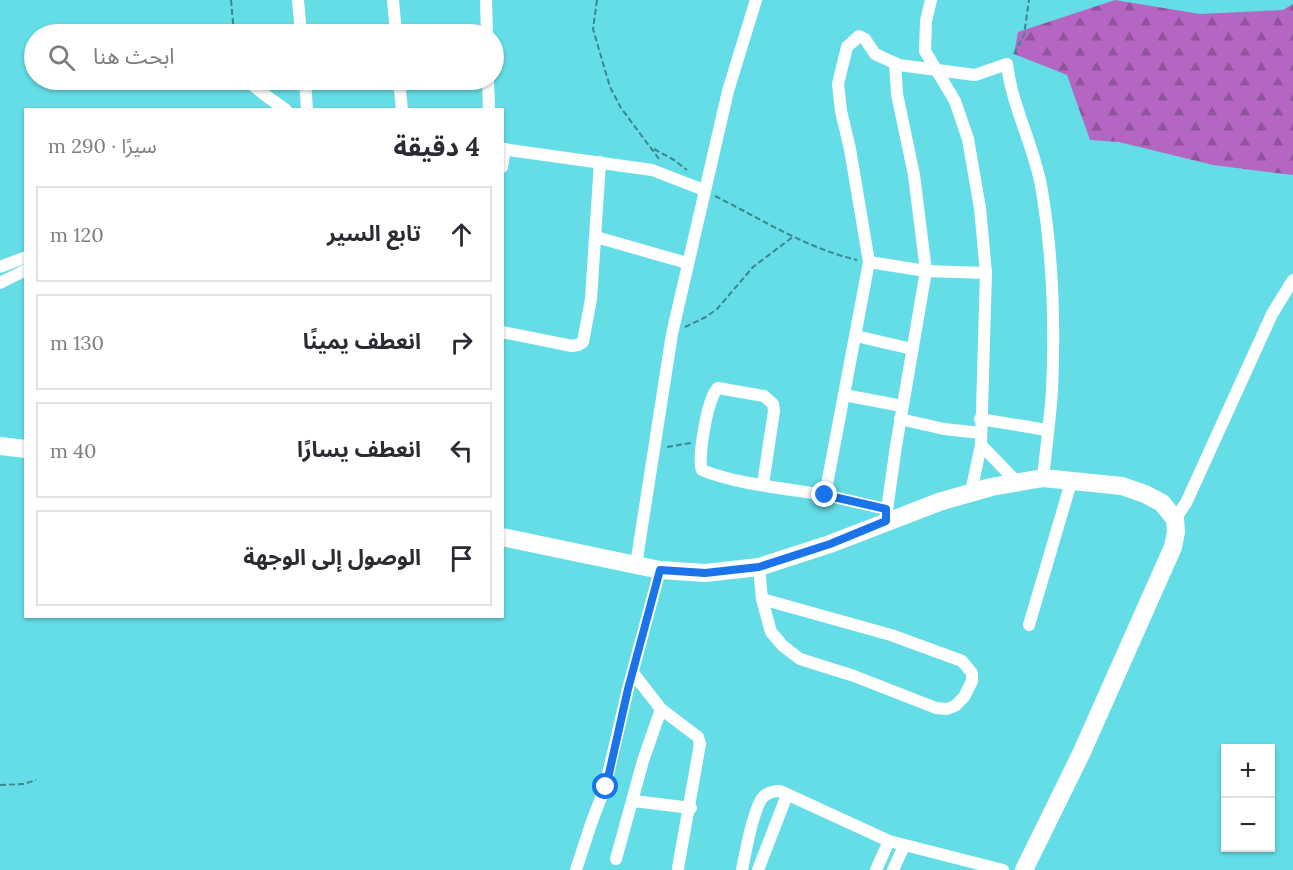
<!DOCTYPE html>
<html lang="ar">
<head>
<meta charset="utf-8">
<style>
	body { margin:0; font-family:Lora,"Noto Sans Arabic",serif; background:#f2f2f3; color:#2b2b33; direction:rtl }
	.controls { position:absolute; right:18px; bottom:18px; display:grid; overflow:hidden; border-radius:0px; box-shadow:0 2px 4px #0004 }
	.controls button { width:54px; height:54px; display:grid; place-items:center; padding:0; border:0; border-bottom:2px solid #e1e1e2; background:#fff; color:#2b2b33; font:30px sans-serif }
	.stop { position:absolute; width:18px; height:18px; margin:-14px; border:4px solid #1a73e8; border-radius:50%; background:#fff }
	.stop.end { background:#1a73e8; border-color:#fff; box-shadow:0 2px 6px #0008 }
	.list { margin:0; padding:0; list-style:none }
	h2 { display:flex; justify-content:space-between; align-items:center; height:78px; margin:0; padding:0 24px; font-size:26px }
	h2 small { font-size:20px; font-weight:400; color:#7c7c81 }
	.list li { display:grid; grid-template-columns:39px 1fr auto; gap:18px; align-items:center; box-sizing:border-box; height:96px; margin:0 12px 12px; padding:0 12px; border:2px solid #e1e1e2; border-radius:0px }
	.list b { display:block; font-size:22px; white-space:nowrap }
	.list em { font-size:20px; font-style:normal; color:#7c7c81 }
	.icon { flex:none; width:33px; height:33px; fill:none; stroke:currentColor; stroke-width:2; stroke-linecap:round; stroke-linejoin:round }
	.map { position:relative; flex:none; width:1293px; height:870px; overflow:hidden; direction:ltr }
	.search { position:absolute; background:#fff; box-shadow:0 2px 4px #0004; left:24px; top:24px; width:480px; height:66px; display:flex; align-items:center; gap:15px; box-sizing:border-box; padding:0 21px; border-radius:33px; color:#7c7c81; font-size:22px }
	.panel { position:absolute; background:#fff; box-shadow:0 2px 4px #0004; left:24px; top:108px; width:480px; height:510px; border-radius:0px; direction:rtl }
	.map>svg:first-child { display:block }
	.forest { fill:url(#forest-firs) }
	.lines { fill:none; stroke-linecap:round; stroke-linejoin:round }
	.path { stroke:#3a878d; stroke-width:2; stroke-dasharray:6 3; stroke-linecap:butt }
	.street { stroke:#fff; stroke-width:12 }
	.secondary { stroke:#fff; stroke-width:18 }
	.route { stroke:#1a73e8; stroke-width:8 }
</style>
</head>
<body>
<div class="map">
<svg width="1293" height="870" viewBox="0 0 1293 870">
	<defs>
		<pattern id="forest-firs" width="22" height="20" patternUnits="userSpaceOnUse" patternTransform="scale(1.5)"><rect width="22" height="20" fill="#b466c2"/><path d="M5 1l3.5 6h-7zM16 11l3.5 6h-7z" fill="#90539c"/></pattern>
	</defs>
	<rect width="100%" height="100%" fill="#65dde6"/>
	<polygon class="forest" points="1115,0 1200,14 1283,10 1293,4 1293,175 1213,165 1119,142 1090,140 1067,75 1014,54 1018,32"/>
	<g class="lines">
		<g class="path">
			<polyline points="231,0 234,34"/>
			<polyline points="597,0 593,29 610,87 621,108 659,159"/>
			<polyline points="1014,54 1024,35 1029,0"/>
			<polyline points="654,149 674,160 687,170"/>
			<path d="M715,196C761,219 806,248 857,260"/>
			<polyline points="685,327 706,317 717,309 753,267 794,236"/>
			<polyline points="667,447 691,443"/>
			<polyline points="0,785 24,784 36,780"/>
		</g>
		<g class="street">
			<polyline points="298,0 301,34"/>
			<polyline points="393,0 396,34"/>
			<polyline points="486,0 487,34"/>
			<polyline points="931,0 926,21 925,51 955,101 968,139 980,208 986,273 981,445 971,492"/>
			<polyline points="246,80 265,95 286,110"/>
			<polyline points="305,80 307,110"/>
			<polyline points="399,80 402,110"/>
			<polyline points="488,80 489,110"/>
			<polyline points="502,149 652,170 704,190"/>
			<polyline points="502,167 505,149"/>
			<polyline points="596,237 687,263"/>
			<polyline points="869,262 926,271 986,273"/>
			<polyline points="0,267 26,257"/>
			<polyline points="0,283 26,270"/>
			<polyline points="502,332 572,346 578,345 583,342 591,299 600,162"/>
			<polyline points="856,336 912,349"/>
			<polyline points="844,395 902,406"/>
			<polyline points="900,419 944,429 981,433"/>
			<polyline points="980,419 1047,430"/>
			<polyline points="981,445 1016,481"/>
			<path d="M763,484L774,411L773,404L764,396L718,388C708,395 697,459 702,470C735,484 789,489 825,495"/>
			<path d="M886,509L825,495L869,262L850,149L841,111L838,84L847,47L859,36L865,39L875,54L899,65L975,75L1007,64C1012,108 1035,147 1042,191C1053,257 1055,324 1052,391C1050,420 1046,449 1043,478"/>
			<polyline points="886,517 896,446 926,271 914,175 897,94 895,63"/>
			<polyline points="1175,519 1186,503 1272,314 1293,280"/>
			<polyline points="636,565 672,334 728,91 756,0"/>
			<polyline points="759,567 762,599 771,632 783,646 800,659 854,676 936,708 947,709 955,706 964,697 972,681 972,673 962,661 891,635 762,599"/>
			<polyline points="1029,625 1072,479"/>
			<polyline points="633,673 661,709 698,737 700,744 678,868"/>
			<polyline points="634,801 691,808"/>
			<polyline points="616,859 643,761 661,709"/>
			<polyline points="576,870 591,824 605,787 628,689 660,570"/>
			<path d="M742,870C745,854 753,809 763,797C768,792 773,791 780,791L889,841L1003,870"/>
			<polyline points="758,870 787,795"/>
			<polyline points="876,870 889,841"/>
			<polyline points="893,870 904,846"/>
		</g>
		<g class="secondary">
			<polyline points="0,446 26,449"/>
			<polyline points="502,537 660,570 705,573 759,567 830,544 939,502 991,487 1043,478 1122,486 1145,494 1162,503 1175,519 1176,532 1173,547 1081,754 1024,870"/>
		</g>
	</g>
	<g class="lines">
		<polyline class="route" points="606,787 628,689 660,570 705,573 759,567 830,544 886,521 886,509 825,495"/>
	</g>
</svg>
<div class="controls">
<button>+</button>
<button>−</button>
</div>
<div class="stop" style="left:606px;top:787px"></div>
<div class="stop end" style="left:825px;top:495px"></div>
<div class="search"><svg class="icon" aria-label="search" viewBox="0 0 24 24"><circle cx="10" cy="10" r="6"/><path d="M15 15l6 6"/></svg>ابحث هنا</div>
<section class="panel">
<h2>4 دقيقة<small>سيرًا · 290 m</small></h2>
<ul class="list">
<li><svg class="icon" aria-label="ahead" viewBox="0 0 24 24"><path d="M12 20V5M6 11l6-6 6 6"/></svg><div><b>تابع السير</b></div><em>120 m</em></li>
<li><svg class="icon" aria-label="right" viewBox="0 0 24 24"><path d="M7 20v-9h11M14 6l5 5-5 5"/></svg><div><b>انعطف يمينًا</b></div><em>130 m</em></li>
<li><svg class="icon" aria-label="left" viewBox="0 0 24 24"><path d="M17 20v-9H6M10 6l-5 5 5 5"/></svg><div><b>انعطف يسارًا</b></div><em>40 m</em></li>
<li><svg class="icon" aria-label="arrive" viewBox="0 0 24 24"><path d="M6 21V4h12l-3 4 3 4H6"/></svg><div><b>الوصول إلى الوجهة</b></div></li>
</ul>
</section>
</div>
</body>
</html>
